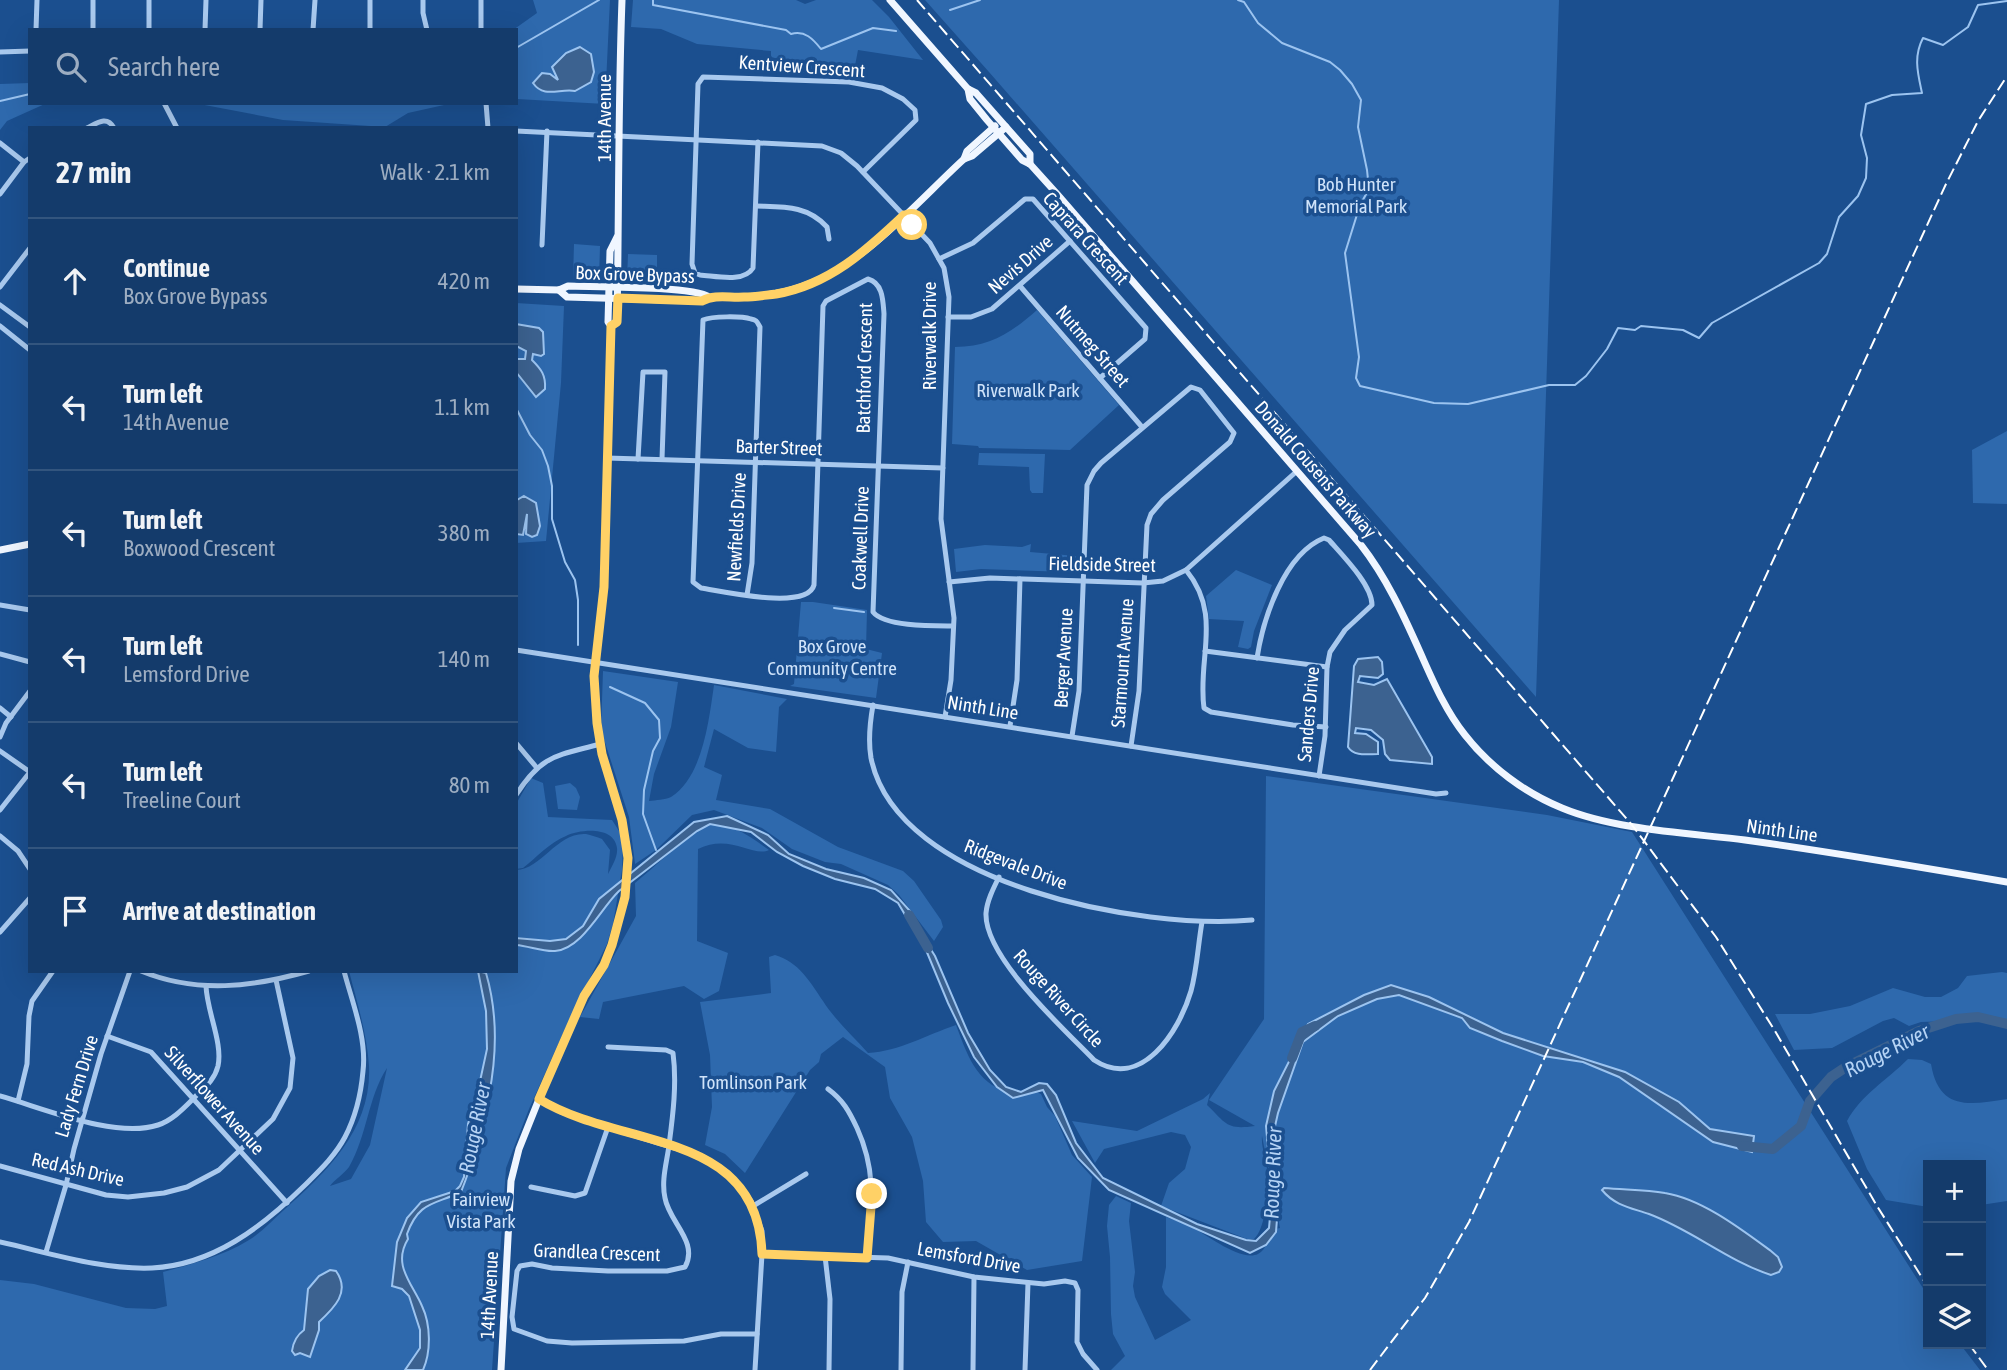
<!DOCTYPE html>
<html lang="en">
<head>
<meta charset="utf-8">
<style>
	body { margin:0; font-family:"Asap Condensed",sans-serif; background:#1d4271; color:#f1f3f6 }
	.controls { position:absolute; right:21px; bottom:21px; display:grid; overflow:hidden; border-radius:0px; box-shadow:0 7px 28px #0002 }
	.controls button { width:63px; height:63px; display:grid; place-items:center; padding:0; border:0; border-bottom:2px solid #33557e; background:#143b6b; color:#f1f3f6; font:35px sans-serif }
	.stop { position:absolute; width:21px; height:21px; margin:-16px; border:5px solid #ffd166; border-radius:50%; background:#fff }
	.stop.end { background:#ffd166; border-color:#fff; box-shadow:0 2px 7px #0008 }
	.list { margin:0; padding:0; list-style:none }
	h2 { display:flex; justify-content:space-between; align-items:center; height:91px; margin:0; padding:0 28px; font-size:30px }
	h2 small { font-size:23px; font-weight:400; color:#9dadc1 }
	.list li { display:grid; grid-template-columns:46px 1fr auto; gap:21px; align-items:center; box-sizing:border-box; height:126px; padding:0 28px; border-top:2px solid #33557e }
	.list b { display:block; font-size:26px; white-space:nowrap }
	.list p { margin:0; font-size:23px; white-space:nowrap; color:#9dadc1 }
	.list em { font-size:23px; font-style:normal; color:#9dadc1 }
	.icon { flex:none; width:38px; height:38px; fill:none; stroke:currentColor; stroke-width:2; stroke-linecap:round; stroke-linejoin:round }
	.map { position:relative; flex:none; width:2007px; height:1370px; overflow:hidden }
	.search { position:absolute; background:#143b6b; box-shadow:0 7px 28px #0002; left:28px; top:28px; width:490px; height:77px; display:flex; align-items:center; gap:18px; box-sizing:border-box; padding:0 24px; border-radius:0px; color:#9dadc1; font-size:26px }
	.panel { position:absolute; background:#143b6b; box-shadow:0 7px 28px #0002; left:28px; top:126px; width:490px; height:847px; border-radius:0px }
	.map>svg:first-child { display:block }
	.green { fill:#2e69ad; fill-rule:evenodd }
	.water { fill:#3c6290; stroke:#9cc4f0; stroke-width:2 }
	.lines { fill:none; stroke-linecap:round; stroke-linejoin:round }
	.stream { stroke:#9cc4f0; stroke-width:2 }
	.river { stroke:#3c6290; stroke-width:10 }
	.minor { stroke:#a9c9ee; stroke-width:5 }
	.major { stroke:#f0f6ff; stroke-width:7 }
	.rail { stroke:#fff; stroke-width:2; stroke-dasharray:12 5; stroke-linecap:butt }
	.route { stroke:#ffd166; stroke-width:9 }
	.labels { text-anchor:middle; stroke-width:7; stroke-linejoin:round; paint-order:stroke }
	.street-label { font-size:19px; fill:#fff; stroke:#1b4f8f }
	.park-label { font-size:19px; fill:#cfe3fa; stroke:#1b4f8f }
	.water-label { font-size:21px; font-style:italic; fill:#b5d3f5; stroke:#1b4f8f }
</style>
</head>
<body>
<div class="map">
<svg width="2007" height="1370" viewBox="0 0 2007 1370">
	<rect width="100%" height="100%" fill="#1b4f8f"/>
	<g class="green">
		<polygon points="533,0 610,0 605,104 517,99 516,30 513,30 537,13"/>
		<polygon points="633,0 796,0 805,4 816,0 872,0 889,17 923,60 858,50 853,76 771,71 771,51 697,44 661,29 631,27"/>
		<polygon points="925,0 1559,0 1536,697 989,72"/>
		<polygon points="30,83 30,103 47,103 7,121 0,130 0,84"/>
		<polygon points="194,103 453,103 408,113 385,127 283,120"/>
		<polygon points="574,244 600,246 599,279 573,279"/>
		<polygon points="628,254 657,255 657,280 627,279"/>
		<polygon points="516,303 564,306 561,383 546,541 516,543"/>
		<path d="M1037,310L1119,405L1070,450L979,448L978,446L952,444L955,347C990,347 1011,333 1037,310Z"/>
		<polygon points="2007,431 2007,504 1973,503 1972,450"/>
		<polygon points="979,453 1045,454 1043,493 1032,493 1030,490 1029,467 978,465"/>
		<polygon points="1031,544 1030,552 1076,556 1076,563 1067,572 981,569 956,572 954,549 985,545 1022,547"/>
		<polygon points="1236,570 1272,585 1254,631 1251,647 1248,649 1238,647 1244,621 1209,619 1206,596"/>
		<polygon points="801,602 813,602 867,610 866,649 882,653 876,698 790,686 794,684"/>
		<path d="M603,671L678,682L671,727L654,774L649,801C656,800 665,800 671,797C703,777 709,719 714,685L787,699L779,707L776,752L748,748L714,729L704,767L722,775L716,800L770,809L838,847L903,871L914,881L941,920L943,927L934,941L899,895L888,885L841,864L825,862L792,849L762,828L714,810L692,815L656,850L635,864L629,817L601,730Z"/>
		<path d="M1266,776L1547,815L1632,832L1928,1296V1344H1960L1980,1370H1111L1125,1356L1113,1334L1111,1314L1110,1257L1107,1226L1109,1205L1116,1196L1131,1203L1129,1221L1135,1272L1133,1286L1135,1297L1155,1340L1191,1320L1165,1294L1162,1287L1166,1267V1217C1174,1220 1184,1223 1192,1227C1207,1235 1241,1262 1258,1254C1267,1249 1268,1239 1271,1230L1280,1228L1262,1136C1261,1147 1266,1158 1267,1169C1268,1187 1267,1227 1254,1239H1247L1161,1206L1169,1183L1185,1169L1191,1147L1185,1135L1171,1132L1104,1149L1095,1163L1072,1121L1137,1131L1203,1099L1210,1093L1207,1105C1227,1124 1226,1130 1255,1126L1209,1100L1264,1019Z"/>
		<path d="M531,778L543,783L548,817L612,820L621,834L623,846L622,870L613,924L607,944L568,1022L529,1109L506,1168L492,1370H0V1280L34,1284L126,1308L155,1309L167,1306L163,1272C192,1264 223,1256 249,1240C262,1232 274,1219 285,1209C328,1171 372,1128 369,1066C367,1034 357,1002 349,971H516V870C542,869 557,832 586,834C591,835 597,837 602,839L610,850L608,874C612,866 618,857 617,848C614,826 581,829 566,836C550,842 536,858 523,868L516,869V804ZM387,1068L370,1145L351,1179L330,1186C334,1180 344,1174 349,1167C367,1136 368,1097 387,1068Z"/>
		<polygon points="570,783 576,788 580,797 577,810 558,809 555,786"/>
		<path d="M710,824C737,826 748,835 769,850C753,858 730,833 698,849L697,941L728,953L719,991L704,999L684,986L603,1002L599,1019L580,1017L636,916L635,883C657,865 686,836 710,824Z"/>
		<path d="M775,955C799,962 810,982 823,1001C835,1020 853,1036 868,1053C900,1051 926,1035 956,1025C966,1051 976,1085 1008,1091C1020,1093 1031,1089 1041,1094L1047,1107L1055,1116L1072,1155L1092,1177L1082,1261L1027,1270L976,1241L943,1242L926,1222L923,1181L912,1137L890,1098L885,1067L843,1037L821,1054L819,1062L810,1070L745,1173L725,1154L705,1145L712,1107L710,1055L700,1002L771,993L769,957Z"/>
		<polygon points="2002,972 2007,973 2007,1019 1921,1022 1909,1026 1894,1018 1883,1021 1832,1048 1794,1050 1775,1014 1810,1014 1850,1006 1893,988 1925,997 1941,997 1958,988 1967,976"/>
		<path d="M1908,1059L1922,1060L1931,1064C1939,1111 1969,1105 2007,1099V1201L1981,1205V1165H1928V1207L1886,1200L1867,1169L1847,1121C1861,1095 1887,1080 1908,1059Z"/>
	</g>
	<g class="water">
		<path d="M580,47L591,54L594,72L591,82L575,91C560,88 544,99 533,83L542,73L550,74L558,80L552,67L566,53Z"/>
		<path d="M516,324L539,328L543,332L544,354L541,356L533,354L532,360C541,369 546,375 545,389L536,397L516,372V359H525L526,351L516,346Z"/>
		<polygon points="524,496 536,503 540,526 537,535 532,537 526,534 527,514 523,535 516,534 517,500"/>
		<path d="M1378,657L1382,662L1383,674L1378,678L1360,676L1358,682L1374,685L1387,679L1432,757V764L1390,760L1385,754L1383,740L1371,730L1356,728L1355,733L1366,734L1378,742V754C1368,754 1354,757 1348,747L1354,666L1358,659Z"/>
		<path d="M727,816L768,835L789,854L826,869L864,878L891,890L910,911L916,926L935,956L968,1033L990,1070L1006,1087L1021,1092L1039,1083L1047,1084L1056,1095L1076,1143L1103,1178L1197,1224L1246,1240L1256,1241L1269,1228L1272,1194L1266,1126L1274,1091L1308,1024L1364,995L1391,985L1429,997L1503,1033L1625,1072L1679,1102L1710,1129L1754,1136L1752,1152L1713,1142L1619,1077L1583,1062L1543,1056L1502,1041L1470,1028L1462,1018L1399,995L1377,999L1338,1016L1303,1042L1278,1113L1273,1135L1279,1193L1276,1232L1266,1245L1250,1253L1109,1190L1078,1158L1043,1090L1013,1098L997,1087L974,1057L948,1003L926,950L898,903L875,889L835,879L803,866L777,852L751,832L710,824L697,831L619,891C601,908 582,949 555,951C543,952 529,946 516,945V938L550,941L566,939L583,926L599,899L694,822Z"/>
		<path d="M478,971L486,973C498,1014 497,1054 489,1095C487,1102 482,1109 481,1115C479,1142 471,1167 461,1192C434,1205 419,1201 407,1234L408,1239C392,1265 412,1283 422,1306C431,1325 431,1352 423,1370H405L420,1348V1330L409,1296L402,1289L392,1286L397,1242L407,1218L421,1202L455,1191L460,1186L464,1177L468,1124L477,1095L487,1049L486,1011Z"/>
		<path d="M1604,1188C1624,1190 1645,1189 1665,1193C1702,1199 1741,1229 1771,1251L1778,1257L1782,1267L1779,1272L1771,1275C1728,1261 1692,1230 1649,1214C1632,1208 1615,1206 1602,1190Z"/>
		<path d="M330,1270L336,1271C351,1292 334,1308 319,1322V1330L310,1357L300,1353L295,1355L292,1351C293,1343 297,1335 304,1330L308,1289L319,1276Z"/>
	</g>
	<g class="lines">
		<g class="stream">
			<path d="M653,0V5L786,30L791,34C805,30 813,39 821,49L873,28L896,31"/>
			<path d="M1238,0L1244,2L1258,23L1282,43L1330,62L1340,70L1352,84L1361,100L1358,127L1367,170L1369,189L1360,205L1345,253L1359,357L1356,378L1360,386L1434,403L1468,404L1549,385H1575L1586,376L1607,349L1618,328L1635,330L1641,326L1683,330L1699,338L1712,323L1819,263L1827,254L1839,217L1858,196L1866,178L1867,158L1861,135L1866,104L1892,95L1922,93C1918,74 1913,57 1923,38L1943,45L1968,27L1978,5L2007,1"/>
			<polyline points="950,10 980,0"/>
			<polyline points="516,48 599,0"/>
			<polyline points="0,101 30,94"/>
			<polyline points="516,408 530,435 542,450 548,466 552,486 552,519 565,562 575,580 578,600 578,645"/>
			<polyline points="834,608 864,612"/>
			<polyline points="610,687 645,703 659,720 660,738 653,751 644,790 643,814 656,850"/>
		</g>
		<g class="river">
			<polyline points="909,915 928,948"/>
			<polyline points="1292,1058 1302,1032 1315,1026"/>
			<polyline points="1742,1146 1773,1149 1801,1126 1810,1101 1831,1077 1846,1067 1919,1031 1956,1019 1978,1017 2007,1024"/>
		</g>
		<g class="minor">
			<polyline points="423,0 423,13 427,30"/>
			<polyline points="481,0 481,30"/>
			<polyline points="36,30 37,0"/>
			<polyline points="93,30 93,0"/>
			<polyline points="149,30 149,0"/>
			<polyline points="205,30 206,0"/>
			<polyline points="260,30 261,0"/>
			<polyline points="313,30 315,0"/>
			<polyline points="370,30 370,0"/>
			<polyline points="0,52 30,51"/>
			<polyline points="164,103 177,128"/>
			<polyline points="486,103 488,128"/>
			<path d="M87,128C97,123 107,115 114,128"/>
			<polyline points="516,131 822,146 841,153 857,166 930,243 944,268 949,297 941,519 954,618 951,680 945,717"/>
			<path d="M758,142L753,268C744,283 716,276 700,275L695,273L692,264L698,84L703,77L849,82L882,88L903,99L915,110L916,120L863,172"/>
			<polyline points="0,143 24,162"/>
			<polyline points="0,194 24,162 30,158"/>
			<path d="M756,206C783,207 807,205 827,227L829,239"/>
			<polyline points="542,245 547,131"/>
			<polyline points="939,259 973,243 1025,199 1033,199 1146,328 1145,339 1100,378"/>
			<polyline points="1020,286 1142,427"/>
			<polyline points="0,287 30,248"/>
			<polyline points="0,305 30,327"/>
			<polyline points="948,317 971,317 992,309 1070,241"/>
			<polyline points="0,326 30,350"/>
			<polyline points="607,458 943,468"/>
			<polyline points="638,459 643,372 665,372 662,459"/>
			<path d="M1186,570C1223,615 1197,658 1204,708L1211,712L1293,725L1326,727"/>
			<polyline points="949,582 990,578 1143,583 1163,581 1186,570 1297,471"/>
			<path d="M747,595L752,563L760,327C757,322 757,320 751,319C742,316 712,316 703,320L693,582L701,588C722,591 807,611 814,585L823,306L826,301L868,279C883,283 883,301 884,314L873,612C885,627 934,626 953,626"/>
			<polyline points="0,605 30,610"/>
			<polyline points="516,650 1436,794 1446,793"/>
			<polyline points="1205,651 1327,667"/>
			<polyline points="0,654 30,662"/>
			<path d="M1257,658C1263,619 1284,554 1324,538L1329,540C1343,556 1372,585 1372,605L1345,630L1330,652L1327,667L1325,736L1319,776"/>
			<path d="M873,705C870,722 868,741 871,758C897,886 1144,930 1252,920"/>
			<polyline points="0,708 11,717"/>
			<polyline points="1010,726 1017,680 1020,579"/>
			<polyline points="1072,736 1079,691 1087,485 1094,471 1101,463 1191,387 1200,390 1234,433 1230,442 1163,500 1151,514 1147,525 1139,691 1131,746"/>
			<polyline points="0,737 6,723 30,691"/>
			<polyline points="516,743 537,768"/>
			<polyline points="0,751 30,772"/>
			<path d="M516,795C542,754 557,756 600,744"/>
			<polyline points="0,810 30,772"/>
			<polyline points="0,836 18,851 30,869"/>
			<path d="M999,877C993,889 987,901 986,913C984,957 1064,1029 1094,1060C1141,1091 1179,1032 1191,991C1197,969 1198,945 1202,922"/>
			<polyline points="0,932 30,898"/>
			<path d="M141,971C197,994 253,987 309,971"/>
			<polyline points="107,1036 151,1052 287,1203"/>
			<path d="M608,1047L666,1050L673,1053C677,1083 673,1115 669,1145C667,1162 661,1180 665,1198C669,1222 699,1242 685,1267L667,1271H608L552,1268L532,1264L520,1266L517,1271L512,1317L514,1329L547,1341L572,1343L684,1341L721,1334H757"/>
			<path d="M828,1089C843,1100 849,1111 857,1128C878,1174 871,1209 867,1258"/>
			<path d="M0,1096C43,1108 115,1139 158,1125C171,1121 182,1110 192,1100C202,1089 214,1082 218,1066C223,1043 207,1012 206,986"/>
			<polyline points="539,1099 561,1112 580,1119 704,1157 727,1172 745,1193 751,1201 762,1231 762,1254 755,1370"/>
			<polyline points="18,1101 27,1064 29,1016 32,1001 53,971"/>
			<polyline points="0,1166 106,1195 128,1197 164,1193 187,1187 219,1170 273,1119 290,1088 293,1058 276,980"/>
			<polyline points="531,1187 575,1196 585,1193 608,1127"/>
			<polyline points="753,1206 806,1174"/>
			<path d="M0,1242C50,1253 101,1270 152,1268C213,1265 262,1227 304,1186C319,1171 335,1156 345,1137C356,1116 361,1094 363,1071C367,1038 352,1002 344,971"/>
			<polyline points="46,1252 66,1185 74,1149 101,1054 130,971"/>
			<polyline points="762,1254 888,1258 974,1277 1044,1284 1065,1281 1075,1283 1078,1290 1077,1342 1083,1354 1097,1370"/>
			<polyline points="825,1256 830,1299 829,1370"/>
			<polyline points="901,1370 902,1292 908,1262"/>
			<polyline points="973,1370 974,1277"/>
			<polyline points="1025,1370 1028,1283"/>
		</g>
		<g class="major">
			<polyline points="890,0 968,89 976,93 1030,154 1030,164"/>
			<path d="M968,89L970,99L987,120L1022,160L1030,164L1058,195L1361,545C1386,577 1403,614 1420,652C1433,681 1445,710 1465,735C1490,767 1525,793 1562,808C1615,830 1688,833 1745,840C1832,852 1920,867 2007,882"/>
			<polyline points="964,159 967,151 995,126"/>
			<path d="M516,289L559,290L568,286C594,287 693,286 709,297"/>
			<path d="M559,290L567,297L702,301C714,294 729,298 743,297C765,296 786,293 806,285C865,264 918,201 964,159L972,156L1006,127"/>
			<path d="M611,326L617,322C619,215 618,108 622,0"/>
			<polyline points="0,550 30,544"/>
			<polyline points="501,1370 511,1181 519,1149 539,1099 584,996 604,965 612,945 625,897 628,858 622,820 602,754 597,723 594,676 604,587 611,326 608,322 610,251 617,237"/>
		</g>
		<g class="rail">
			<polyline points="917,0 1632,825 1716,937 1775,1031 1877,1206 1928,1287"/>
			<polyline points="1969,1344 1988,1370"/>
			<polyline points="1370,1370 1425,1298 1469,1222 1946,184 1978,121 2007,76"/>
		</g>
	</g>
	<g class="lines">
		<path class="route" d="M872,1194L867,1258L762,1254C758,1128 620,1149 539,1099L584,996L604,965L612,945L625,897L628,858L622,820L602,754L597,723L594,676L604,587L611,326L617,322L618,298L702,301C715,294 729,298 744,297C755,297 766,295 776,294C829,285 867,250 904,215L912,225"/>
	</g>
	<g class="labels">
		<g class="street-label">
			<text transform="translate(802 66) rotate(4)" y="7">Kentview Crescent</text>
			<text transform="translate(604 118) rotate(-90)" y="7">14th Avenue</text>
			<text transform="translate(1086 238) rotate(48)" y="7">Caprara Crescent</text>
			<text transform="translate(1020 264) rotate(-41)" y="7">Nevis Drive</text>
			<text transform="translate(635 274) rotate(2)" y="7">Box Grove Bypass</text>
			<text transform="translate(929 336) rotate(-90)" y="7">Riverwalk Drive</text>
			<text transform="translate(1093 346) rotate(49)" y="7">Nutmeg Street</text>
			<text transform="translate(864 368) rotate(-89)" y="7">Batchford Crescent</text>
			<text transform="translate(779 447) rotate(2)" y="7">Barter Street</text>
			<text transform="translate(1316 469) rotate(49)" y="7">Donald Cousens Parkway</text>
			<text transform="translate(736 527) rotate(-87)" y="7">Newfields Drive</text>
			<text transform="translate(860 538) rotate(-88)" y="7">Coakwell Drive</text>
			<text transform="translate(1102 564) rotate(1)" y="7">Fieldside Street</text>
			<text transform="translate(1063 658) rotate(-87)" y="7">Berger Avenue</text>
			<text transform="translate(1122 663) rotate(-86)" y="7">Starmount Avenue</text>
			<text transform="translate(983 707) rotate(9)" y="7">Ninth Line</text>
			<text transform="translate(1308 714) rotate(-85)" y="7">Sanders Drive</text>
			<text transform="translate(1782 830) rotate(8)" y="7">Ninth Line</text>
			<text transform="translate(1016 864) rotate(21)" y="7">Ridgevale Drive</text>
			<text transform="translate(1059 998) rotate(48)" y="7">Rouge River Circle</text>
			<text transform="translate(76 1086) rotate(-73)" y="7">Lady Fern Drive</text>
			<text transform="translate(215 1100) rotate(48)" y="7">Silverflower Avenue</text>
			<text transform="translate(78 1169) rotate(13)" y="7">Red Ash Drive</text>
			<text transform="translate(597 1252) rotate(2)" y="7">Grandlea Crescent</text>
			<text transform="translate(969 1257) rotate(10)" y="7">Lemsford Drive</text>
			<text transform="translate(489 1295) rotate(-87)" y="7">14th Avenue</text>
		</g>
		<g class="park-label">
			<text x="1356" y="191">Bob Hunter<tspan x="1356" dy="22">Memorial Park</tspan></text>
			<text x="1028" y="397">Riverwalk Park</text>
			<text x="832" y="653">Box Grove<tspan x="832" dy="22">Community Centre</tspan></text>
			<text x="753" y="1089">Tomlinson Park</text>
			<text x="481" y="1206">Fairview<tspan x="481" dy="22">Vista Park</tspan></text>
		</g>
		<g class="water-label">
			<text transform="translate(1887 1051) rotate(-27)" y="7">Rouge River</text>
			<text transform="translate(475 1128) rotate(-79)" y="7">Rouge River</text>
			<text transform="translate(1273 1173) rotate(-88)" y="7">Rouge River</text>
		</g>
	</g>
</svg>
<div class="controls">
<button>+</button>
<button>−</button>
<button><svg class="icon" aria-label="layers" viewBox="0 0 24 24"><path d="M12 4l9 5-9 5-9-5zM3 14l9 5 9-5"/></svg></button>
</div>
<div class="stop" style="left:912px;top:225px"></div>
<div class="stop end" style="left:872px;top:1194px"></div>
<div class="search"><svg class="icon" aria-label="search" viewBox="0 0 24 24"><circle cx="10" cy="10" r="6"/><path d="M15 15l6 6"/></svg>Search here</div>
<section class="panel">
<h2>27 min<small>Walk · 2.1 km</small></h2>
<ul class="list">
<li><svg class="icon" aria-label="ahead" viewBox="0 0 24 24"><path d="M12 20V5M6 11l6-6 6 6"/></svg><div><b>Continue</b><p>Box Grove Bypass</p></div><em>420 m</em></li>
<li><svg class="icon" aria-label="left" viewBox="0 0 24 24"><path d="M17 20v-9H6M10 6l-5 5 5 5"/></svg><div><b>Turn left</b><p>14th Avenue</p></div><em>1.1 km</em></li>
<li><svg class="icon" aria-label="left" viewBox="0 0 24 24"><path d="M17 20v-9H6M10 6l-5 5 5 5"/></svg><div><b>Turn left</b><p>Boxwood Crescent</p></div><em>380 m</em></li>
<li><svg class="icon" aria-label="left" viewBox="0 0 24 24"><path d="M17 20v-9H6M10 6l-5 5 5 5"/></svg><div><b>Turn left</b><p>Lemsford Drive</p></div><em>140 m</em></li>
<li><svg class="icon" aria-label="left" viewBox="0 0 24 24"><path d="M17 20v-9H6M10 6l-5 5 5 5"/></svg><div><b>Turn left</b><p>Treeline Court</p></div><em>80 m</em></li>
<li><svg class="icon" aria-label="arrive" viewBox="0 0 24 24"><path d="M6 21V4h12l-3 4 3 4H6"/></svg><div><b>Arrive at destination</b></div></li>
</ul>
</section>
</div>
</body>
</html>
